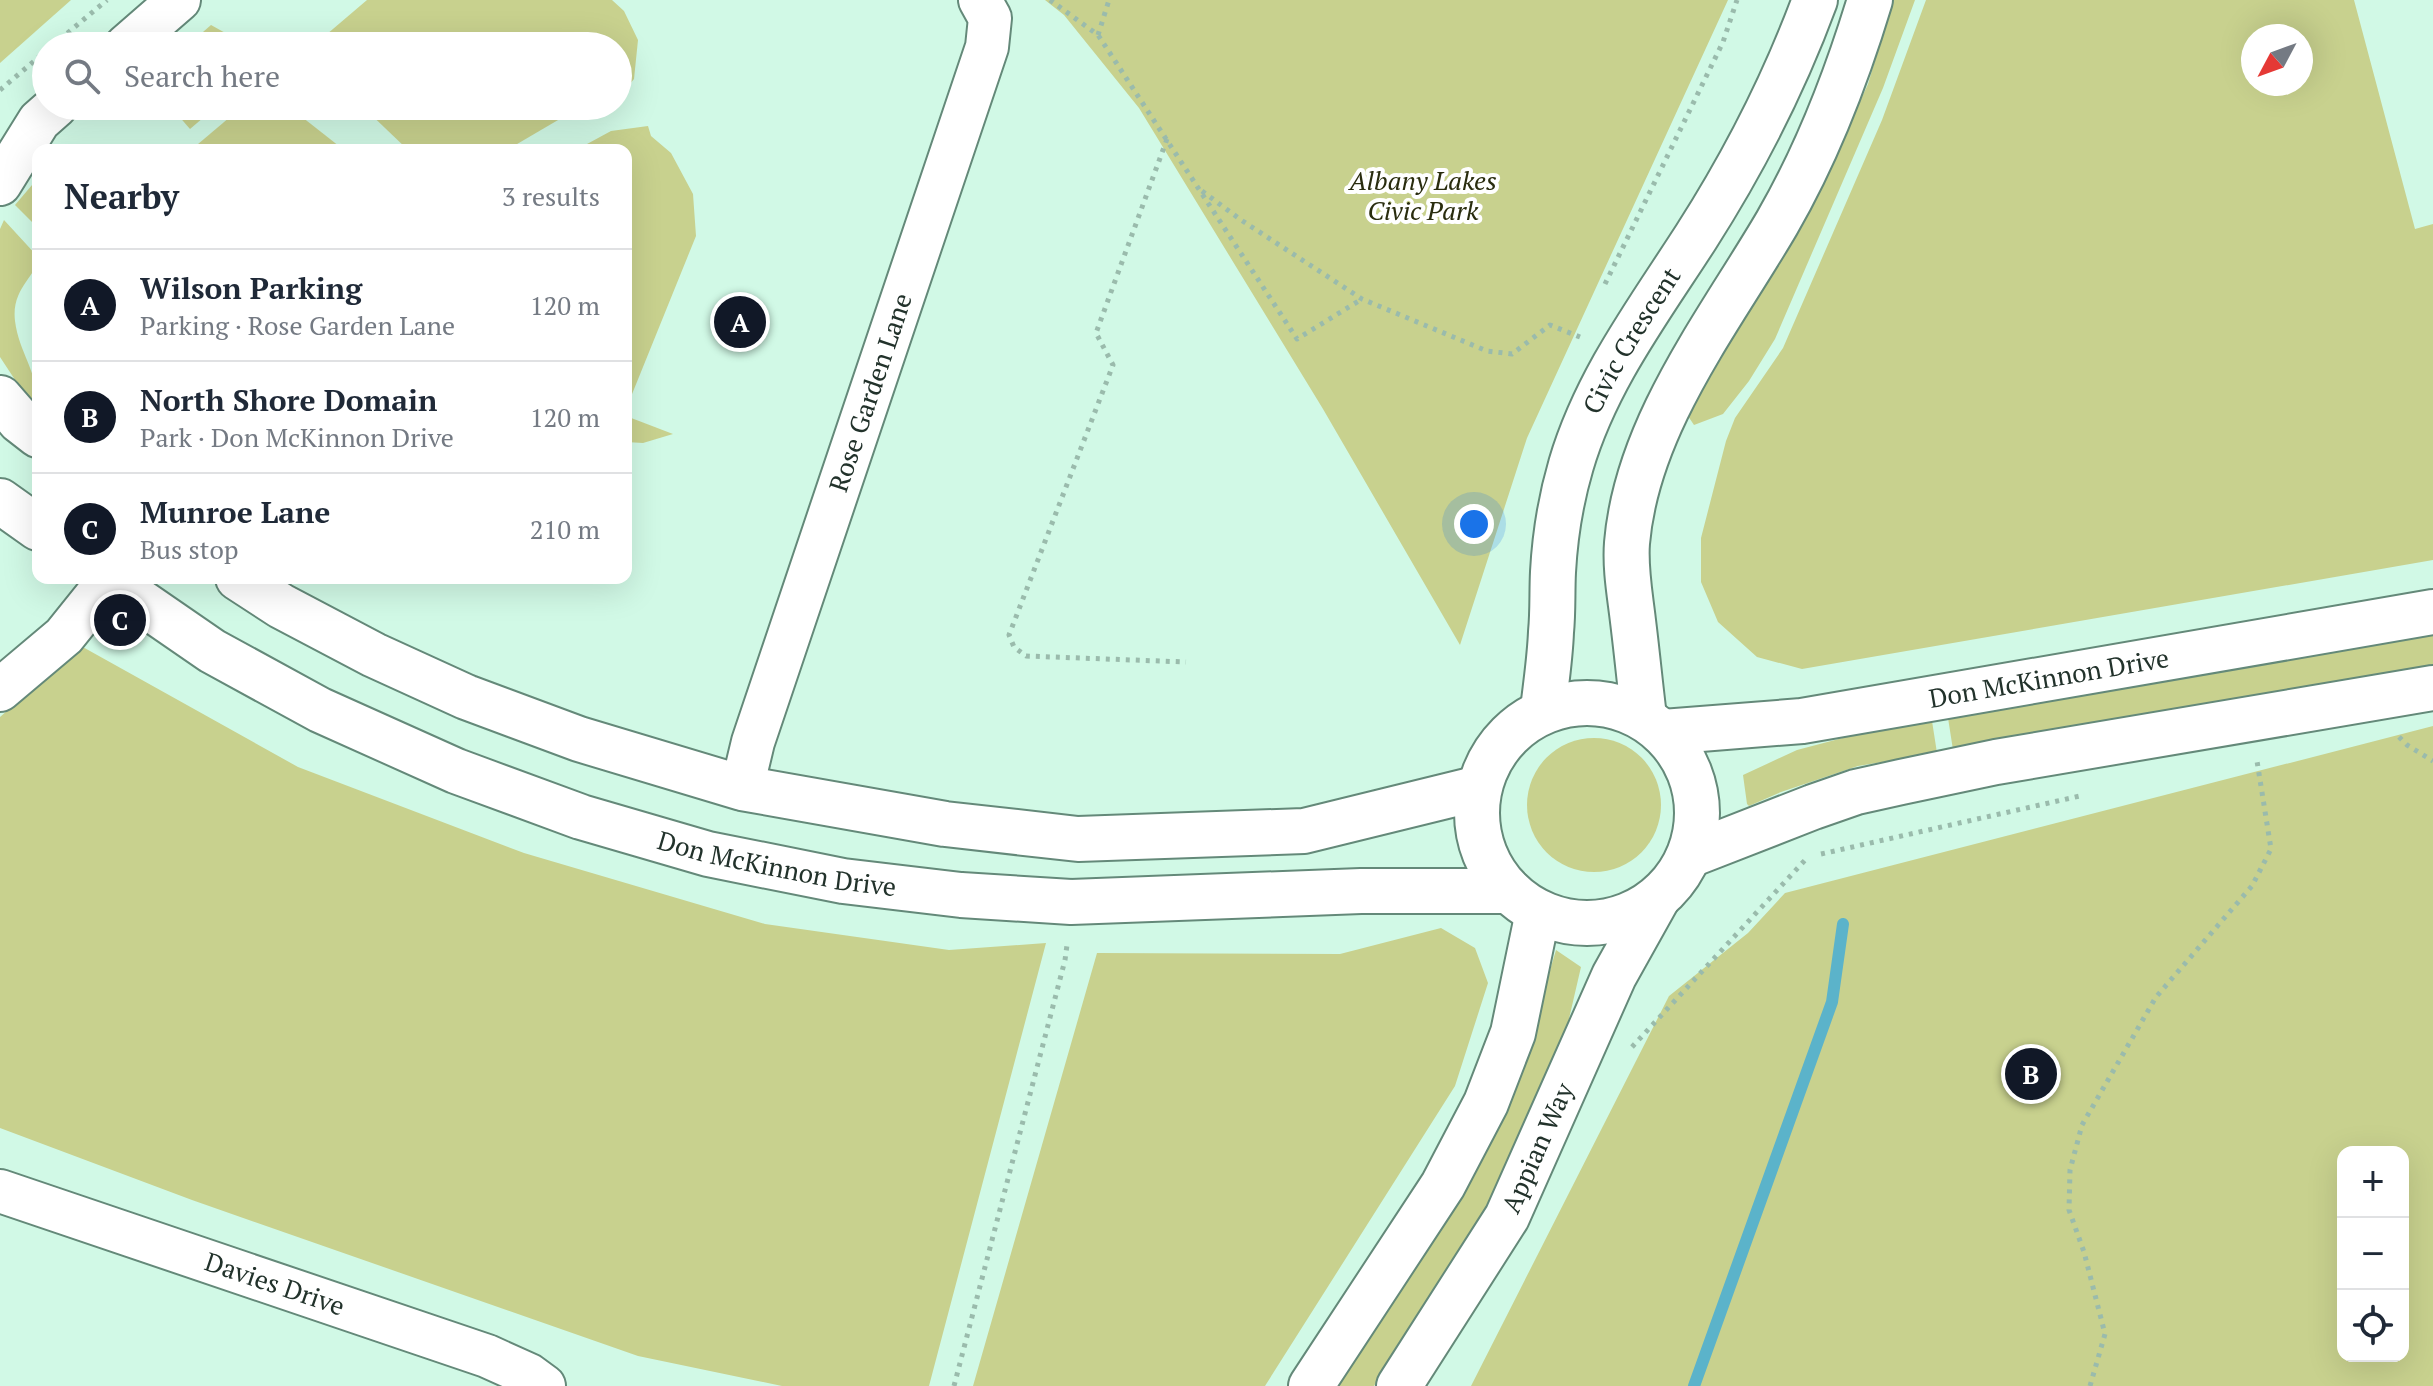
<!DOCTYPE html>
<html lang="en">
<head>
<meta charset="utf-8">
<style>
	body { margin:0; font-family:"PT Serif",serif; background:#f2f2f3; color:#1f2937 }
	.controls { position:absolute; right:24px; bottom:24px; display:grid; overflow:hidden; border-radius:16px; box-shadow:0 8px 32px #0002 }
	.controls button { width:72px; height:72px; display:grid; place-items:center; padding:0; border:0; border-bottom:2px solid #e0e1e3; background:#fff; color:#1f2937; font:40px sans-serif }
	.compass { position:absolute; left:2241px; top:24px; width:72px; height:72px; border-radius:50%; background:#fff; box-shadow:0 8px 32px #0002; rotate:229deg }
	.you { position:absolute; left:1474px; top:524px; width:28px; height:28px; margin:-20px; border:6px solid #fff; border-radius:50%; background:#1a73e8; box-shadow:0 0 0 12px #1a73e833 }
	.badge { display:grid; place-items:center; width:52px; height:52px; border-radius:50%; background:#111827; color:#fff; font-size:26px; font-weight:700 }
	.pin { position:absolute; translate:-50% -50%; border:4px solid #fff; box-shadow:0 2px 8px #0006 }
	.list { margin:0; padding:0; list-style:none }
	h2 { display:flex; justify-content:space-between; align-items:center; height:104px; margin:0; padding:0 32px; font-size:34px }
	h2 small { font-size:26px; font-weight:400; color:#747a83 }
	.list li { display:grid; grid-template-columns:52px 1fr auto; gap:24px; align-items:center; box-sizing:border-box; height:112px; padding:0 32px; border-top:2px solid #e0e1e3 }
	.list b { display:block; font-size:30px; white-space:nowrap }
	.list p { margin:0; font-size:26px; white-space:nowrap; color:#747a83 }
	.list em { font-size:26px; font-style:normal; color:#747a83 }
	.icon { flex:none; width:44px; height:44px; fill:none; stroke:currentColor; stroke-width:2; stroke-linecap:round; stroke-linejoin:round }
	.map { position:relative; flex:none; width:2433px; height:1386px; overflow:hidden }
	.search { position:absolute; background:#fff; box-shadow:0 8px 32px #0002; left:32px; top:32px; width:600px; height:88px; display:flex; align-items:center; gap:20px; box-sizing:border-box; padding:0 28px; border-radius:44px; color:#747a83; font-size:30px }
	.panel { position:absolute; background:#fff; box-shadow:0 8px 32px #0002; left:32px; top:144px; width:600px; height:440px; border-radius:16px }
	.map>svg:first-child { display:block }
	.green { fill:#c8d18e; fill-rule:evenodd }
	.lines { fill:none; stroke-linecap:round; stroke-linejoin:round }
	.stream { stroke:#5bb3ca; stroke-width:12 }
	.street-casing { stroke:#648979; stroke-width:46 }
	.secondary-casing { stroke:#648979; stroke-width:48 }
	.path { stroke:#9abbac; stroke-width:5; stroke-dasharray:4 6; stroke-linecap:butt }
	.street { stroke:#fff; stroke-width:42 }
	.secondary { stroke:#fff; stroke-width:44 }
	.labels { text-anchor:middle; stroke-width:8; stroke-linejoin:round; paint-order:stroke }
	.park-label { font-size:26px; font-style:italic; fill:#292c0e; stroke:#fff }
	.street-label { font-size:26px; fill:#22322b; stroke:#fff }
</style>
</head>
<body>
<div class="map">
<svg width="2433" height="1386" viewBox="0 0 2433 1386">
	<rect width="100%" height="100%" fill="#d1f9e6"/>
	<g class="green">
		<polygon points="0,0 71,0 0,63"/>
		<polygon points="367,0 612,0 624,11 638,40 634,79 629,85 618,89 618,46 313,46"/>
		<polygon points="1045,0 1728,0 1527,438 1460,645 1323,409 1139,108 1064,15"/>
		<polygon points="1893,0 1915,0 1883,88 1775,339 1749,381 1723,414 1694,425 1688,416 1823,181 1868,84"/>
		<path d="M1926,0H2354L2415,229L2433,224V560L1802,669L1757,657L1718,622L1701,582V538L1726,441L1735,418L1783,348L1882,120ZM2253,36H2301V84H2253Z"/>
		<polygon points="211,25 229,35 217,46 187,46"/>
		<polygon points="170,106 217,106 190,129"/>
		<polygon points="243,106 288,106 344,150 191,150"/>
		<polygon points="362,106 582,106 512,147 503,150 408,150"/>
		<polygon points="648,126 651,136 671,153 693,194 696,236 626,409 626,150 576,150 611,131"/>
		<polygon points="38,178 38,228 15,205"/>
		<path d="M4,220L38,257C38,276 11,287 15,321C19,353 38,371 38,407L25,395L0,357V229Z"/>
		<polygon points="626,416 673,434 643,443 626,442"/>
		<polygon points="2433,630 2433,665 1953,750 1948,718"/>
		<polygon points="81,646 298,767 524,853 765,924 949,950 1046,943 929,1386 782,1386 638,1356 192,1200 0,1128 0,717"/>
		<polygon points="1932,721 1937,753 1858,766 1781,792 1749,806 1747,804 1743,775 1797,750 1854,735"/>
		<path d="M2433,726V1386H1471L1669,996L1748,933L1785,893ZM2343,1152H2403V1356H2343Z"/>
		<circle cx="1594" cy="805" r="67"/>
		<polygon points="1441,928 1475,948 1488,983 1455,1086 1265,1386 973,1386 1097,953 1340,954"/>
		<polygon points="1556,950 1581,967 1565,1036 1498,1191 1437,1293 1396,1349 1374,1386 1335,1386 1543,994"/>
	</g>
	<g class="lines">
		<polyline class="stream" points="1694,1386 1832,1002 1843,924"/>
		<g class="street-casing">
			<g id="street">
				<polyline points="126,46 179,0"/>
				<polyline points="0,184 39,121 56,106"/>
				<polyline points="0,690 64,636 109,580"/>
				<path id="s1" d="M742,788L753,742L987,47L990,18L980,0"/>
				<path id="s2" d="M0,1191L487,1356L529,1375L544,1386"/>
			</g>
		</g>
		<g class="secondary-casing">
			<g id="secondary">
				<polyline points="0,398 20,421 38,435"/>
				<polyline points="0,501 38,528"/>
				<path id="s3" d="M106,578L212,651L320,710L456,771L581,817L708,854L843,881L961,895L1071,902L1361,891H1509"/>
				<polyline points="238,578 281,606 374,655 466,697 579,739 742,788 945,824 1078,839 1304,831 1479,788"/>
				<circle cx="1587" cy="813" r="110"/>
				<path id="s4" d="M1543,710C1546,684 1550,658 1551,632C1553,612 1552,592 1553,572C1555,535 1561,499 1571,465C1596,380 1649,310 1696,237C1744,162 1784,84 1815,0"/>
				<path d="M1644,717C1640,685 1637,653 1633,621C1630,595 1625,569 1627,543C1637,425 1719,322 1777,223C1817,154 1847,76 1870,0"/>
				<path id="s5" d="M1663,732L1802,721L2433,612"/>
				<polyline points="1690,855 1813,807 1856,792 1901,782 1996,762 2433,688"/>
				<polyline points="1311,1386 1443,1185 1486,1103 1513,1033 1538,912"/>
				<path id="s6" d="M1399,1386L1507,1217L1614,976L1657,899"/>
			</g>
		</g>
		<g class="path">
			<polyline points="1050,0 1098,35 1297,339 1362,299"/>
			<polyline points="1098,35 1109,0"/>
			<polyline points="52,46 107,0"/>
			<polyline points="0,90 46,51"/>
			<polyline points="1167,139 1096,333 1113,365 1009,635 1014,647 1026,656 1186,662"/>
			<polyline points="1202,191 1241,220 1362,299 1487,351 1512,354 1550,325 1580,337"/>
			<polyline points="1605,284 1723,42 1737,0"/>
			<polyline points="2399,737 2407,745 2433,761"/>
			<polyline points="1821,854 2080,796"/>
			<polyline points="1632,1047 1807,858"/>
			<polyline points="954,1386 1065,960 1067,945"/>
			<polyline points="2090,1386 2105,1334 2084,1252 2069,1210 2070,1170 2082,1125 2156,997 2252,886 2271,849 2257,761"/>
		</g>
		<use href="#street" class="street"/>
		<use href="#secondary" class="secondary"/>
	</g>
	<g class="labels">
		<g class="park-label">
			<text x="1423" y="190">Albany Lakes<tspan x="1423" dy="30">Civic Park</tspan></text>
		</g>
		<g class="street-label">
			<text dy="9" stroke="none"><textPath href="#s4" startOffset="386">Civic Crescent</textPath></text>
			<text dy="9" stroke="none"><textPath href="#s1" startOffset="416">Rose Garden Lane</textPath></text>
			<text dy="9" stroke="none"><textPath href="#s5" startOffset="390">Don McKinnon Drive</textPath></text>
			<text dy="9" stroke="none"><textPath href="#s3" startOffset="736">Don McKinnon Drive</textPath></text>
			<text dy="9" stroke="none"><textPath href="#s6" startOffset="276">Appian Way</textPath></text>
			<text dy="9" stroke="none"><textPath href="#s2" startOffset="290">Davies Drive</textPath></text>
		</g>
	</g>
</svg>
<div class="controls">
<button>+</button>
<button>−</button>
<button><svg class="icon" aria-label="locate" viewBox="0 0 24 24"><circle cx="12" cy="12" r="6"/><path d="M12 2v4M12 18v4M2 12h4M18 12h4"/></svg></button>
</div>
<svg class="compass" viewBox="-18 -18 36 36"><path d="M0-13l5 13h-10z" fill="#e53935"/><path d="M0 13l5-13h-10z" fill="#747a83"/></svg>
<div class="you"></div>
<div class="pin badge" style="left:740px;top:322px">A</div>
<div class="pin badge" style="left:2031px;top:1074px">B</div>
<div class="pin badge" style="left:120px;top:620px">C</div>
<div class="search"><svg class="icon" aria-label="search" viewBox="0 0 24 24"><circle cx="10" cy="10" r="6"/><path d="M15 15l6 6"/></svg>Search here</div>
<section class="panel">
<h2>Nearby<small>3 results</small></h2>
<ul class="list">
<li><span class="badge">A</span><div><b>Wilson Parking</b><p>Parking · Rose Garden Lane</p></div><em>120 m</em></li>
<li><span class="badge">B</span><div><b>North Shore Domain</b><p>Park · Don McKinnon Drive</p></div><em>120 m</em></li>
<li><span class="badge">C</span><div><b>Munroe Lane</b><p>Bus stop</p></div><em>210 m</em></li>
</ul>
</section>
</div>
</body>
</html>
